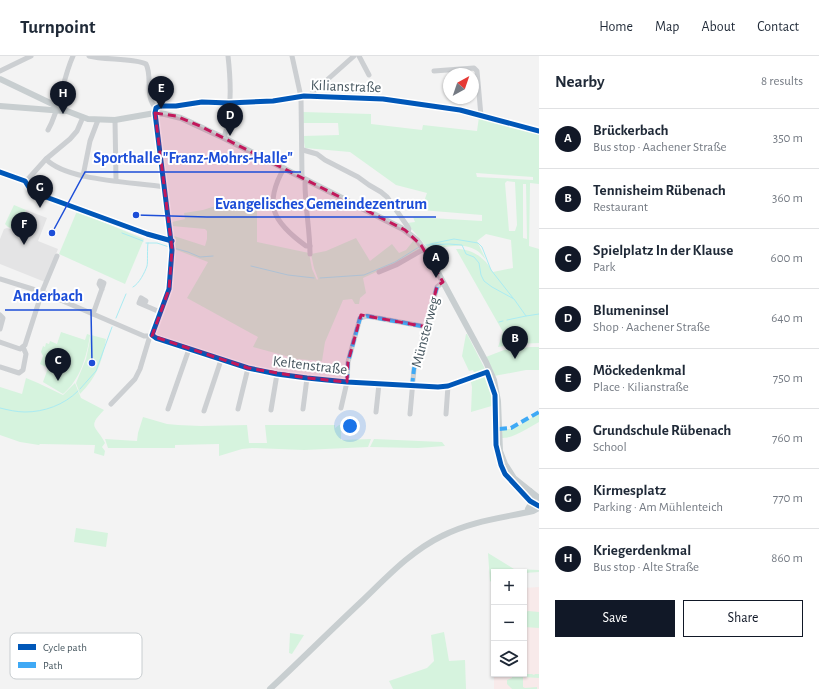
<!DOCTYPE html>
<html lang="en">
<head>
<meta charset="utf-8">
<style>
	body { margin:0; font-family:"Alegreya Sans",sans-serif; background:#f2f2f3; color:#1f2937 }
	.controls { position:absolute; right:12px; bottom:12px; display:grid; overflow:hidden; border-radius:0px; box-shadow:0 1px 3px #0004 }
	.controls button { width:36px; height:36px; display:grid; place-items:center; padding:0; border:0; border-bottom:1px solid #e0e1e3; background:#fff; color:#1f2937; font:20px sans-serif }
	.compass { position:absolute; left:443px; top:12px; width:36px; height:36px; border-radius:50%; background:#fff; box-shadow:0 1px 3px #0004; rotate:40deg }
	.you { position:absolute; left:350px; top:370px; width:14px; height:14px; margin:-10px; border:3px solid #fff; border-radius:50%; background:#1a73e8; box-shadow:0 0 0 6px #1a73e833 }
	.badge { display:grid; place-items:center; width:26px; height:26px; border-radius:50%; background:#111827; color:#fff; font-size:13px; font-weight:700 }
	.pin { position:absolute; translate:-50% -33px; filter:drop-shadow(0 1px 2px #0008) }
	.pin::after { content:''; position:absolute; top:21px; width:14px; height:12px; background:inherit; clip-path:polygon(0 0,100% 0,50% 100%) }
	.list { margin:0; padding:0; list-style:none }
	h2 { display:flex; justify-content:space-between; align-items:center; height:52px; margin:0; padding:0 16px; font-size:17px }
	h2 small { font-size:13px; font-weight:400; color:#747a83 }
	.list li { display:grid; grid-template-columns:26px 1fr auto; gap:12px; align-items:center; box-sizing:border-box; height:60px; padding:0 16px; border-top:1px solid #e0e1e3 }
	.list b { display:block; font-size:15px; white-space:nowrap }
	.list p { margin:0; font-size:13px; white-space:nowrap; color:#747a83 }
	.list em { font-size:13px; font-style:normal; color:#747a83 }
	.actions { display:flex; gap:8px; padding:12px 16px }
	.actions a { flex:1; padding:9px 0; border:1px solid #111827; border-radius:0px; text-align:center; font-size:14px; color:#111827 }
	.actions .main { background:#111827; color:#fff }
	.icon { flex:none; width:22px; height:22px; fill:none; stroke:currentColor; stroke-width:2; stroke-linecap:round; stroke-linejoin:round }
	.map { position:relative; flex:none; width:539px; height:633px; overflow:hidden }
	header { display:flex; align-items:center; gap:24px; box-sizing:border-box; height:56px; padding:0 20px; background:#fff; border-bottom:1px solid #e0e1e3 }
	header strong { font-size:19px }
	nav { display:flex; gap:22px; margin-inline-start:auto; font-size:14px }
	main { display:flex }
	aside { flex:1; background:#fff }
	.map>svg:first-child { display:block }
	.education { fill:#e4e4e5 }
	.medical { fill:#f8eaea }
	.green { fill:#d6f3de; fill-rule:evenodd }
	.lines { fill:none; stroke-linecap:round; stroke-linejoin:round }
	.stream { stroke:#aaebf2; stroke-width:1 }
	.minor { stroke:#cccfd2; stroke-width:5 }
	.major { stroke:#c8ced0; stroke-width:6 }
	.quiet { stroke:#3fa9f5; stroke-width:4; stroke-dasharray:8 4; stroke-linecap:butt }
	.cycleway-casing { stroke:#fff; stroke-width:8 }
	.cycleway { stroke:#0057b8; stroke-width:5 }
	.marked { fill:#c2185b; fill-opacity:0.2; stroke:#c2185b; stroke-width:3; stroke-dasharray:8 5; stroke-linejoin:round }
	.labels { text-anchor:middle; stroke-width:4; stroke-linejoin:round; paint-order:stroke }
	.street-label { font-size:15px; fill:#485861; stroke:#fff }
	.key { fill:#fff; stroke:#c8cdd0; stroke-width:1 }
	.key-label { font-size:11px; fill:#485861 }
	.leader { fill:none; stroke:#1d4ed8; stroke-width:1.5 }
	.callout-dot { fill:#1d4ed8; stroke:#fff; stroke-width:1.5 }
	.callout-label { font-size:16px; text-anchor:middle; font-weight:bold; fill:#1d4ed8; stroke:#fff; stroke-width:4; stroke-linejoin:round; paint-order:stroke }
</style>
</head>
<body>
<header>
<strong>Turnpoint</strong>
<nav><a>Home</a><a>Map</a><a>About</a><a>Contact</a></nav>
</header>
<main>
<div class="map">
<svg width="539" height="633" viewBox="0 0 539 633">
	<rect width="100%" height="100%" fill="#f3f3f3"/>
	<polygon class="education" points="26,154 47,162 38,185 58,193 45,226 0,208 0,183 4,173 7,172 15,175"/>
	<polygon class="medical" points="539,531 539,633 494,633 494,618 524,618 524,532"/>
	<g class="green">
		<path d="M303,56L371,58V68L422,74L423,69L477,75L479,61L539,77V128L530,127L529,190L539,193V287L516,288L498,291L503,276L456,193C473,193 485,202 493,216L513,212L511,184L486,178L477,185L486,204C484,202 482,199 480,197C466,185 445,191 429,194C422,184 414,177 407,167L415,166L413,161L482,165V159L421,154L427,137L396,129L350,96L305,92L303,80L339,79L338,67H303ZM476,117L533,121V124L477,121ZM507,125L515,126L517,169L515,175H509L505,127ZM523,128H526L527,183L523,182Z"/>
		<polygon points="231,145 257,145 257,186 309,197 312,213 317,224 318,223 314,212 311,198 326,195 356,182 370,205 392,188 399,197 406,194 414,184 421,192 396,207 363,222 366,237 360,242 359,248 355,248 352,243 343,244 325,286 322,305 297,303 253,291 258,281 187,242 208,206 174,193 174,180 205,190 207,183 207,175 205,173 172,170 172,166 185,163 184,157 203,154"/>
		<polygon points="14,149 26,154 16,174 8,171 5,168"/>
		<polygon points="77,155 144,183 125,228 59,198"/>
		<path d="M61,276L85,284L87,278L90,279C87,300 80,324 63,338L43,326L48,312L40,308L43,300L41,296L43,290L45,291L46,287L49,288L50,285L57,288Z"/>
		<polygon points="466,278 467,278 486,315 475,319 473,314 469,315 462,300"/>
		<path d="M91,279L106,283C102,306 97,321 80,338L76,327L86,303Z"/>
		<polygon points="531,291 539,291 539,314 526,314 494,320 486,301 504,294"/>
		<polygon points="487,317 492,331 495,349 471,356 472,331 470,322"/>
		<path d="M26,322L38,327L63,339L75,327L81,342L104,354C86,372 97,370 105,387L102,391L105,395L104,400L94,397L95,389L40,388L39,389L20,386L0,379V331L22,338Z"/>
		<path d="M539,357V366C530,371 512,383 502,382V376L503,374L515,372Z"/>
		<polygon points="143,361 167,368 178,369 201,370 247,369 249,387 267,387 265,369 335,369 335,372 339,369 341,369 341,384 371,383 368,391 304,394 252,392 242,393 219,400 219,388 175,389 175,392 108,392 105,383 137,385 138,377"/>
		<polygon points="374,383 442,386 445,390 418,392 370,391"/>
		<polygon points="76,472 108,477 106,491 74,486"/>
		<polygon points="488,497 514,513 539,514 539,516 524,517 524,516 494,516 494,521 490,526"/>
		<polygon points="528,555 539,556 539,572 524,571 524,558"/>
		<polygon points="444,576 449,605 465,604 466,633 393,633 389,625 427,612 434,605 431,579"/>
		<polygon points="290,577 304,579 292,598 289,597"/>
		<polygon points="516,618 532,618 534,619 535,618 539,618 539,622 523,621 523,631 525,632 537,631 537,633 512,633 507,628 507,624 512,622 512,619 522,619"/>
	</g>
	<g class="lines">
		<g class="stream">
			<polyline points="122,177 143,185"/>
			<polyline points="146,187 157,187 169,191"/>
			<polyline points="430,188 454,183 478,187 482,191 491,214 513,242"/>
			<polyline points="426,189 449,188 462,189 466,198 474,201 479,207 481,219 484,225 492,231 514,243 526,260 539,258"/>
			<polyline points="174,192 188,196 200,201 213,200"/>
			<polyline points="251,210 288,219 314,222"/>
			<polyline points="320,222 364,219 395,206 419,191"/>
			<path d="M133,231C139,228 145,216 147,210C148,207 147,192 148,187"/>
			<polyline points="116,262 126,238"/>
			<polyline points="507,264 526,260"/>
			<polyline points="499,266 503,265"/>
			<polyline points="80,333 96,315 112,271"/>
			<path d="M0,352C8,354 17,356 25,356C44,356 64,349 78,335"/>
		</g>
		<g class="minor">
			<path d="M89,0C103,4 136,2 146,8C153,21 144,40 156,52"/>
			<polyline points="292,0 301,41 302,121"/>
			<polyline points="359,0 369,19"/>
			<polyline points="0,15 31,0"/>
			<polyline points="434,15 474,12 477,15 481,60"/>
			<polyline points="309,40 354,0"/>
			<polyline points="115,64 116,124"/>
			<path d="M48,74C61,51 62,24 73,0"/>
			<path d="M224,82C232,57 231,26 228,0"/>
			<polyline points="303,94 317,98 325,104 358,121 369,129 381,136 387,141 408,171 409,173 407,176"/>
			<path d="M46,103C66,125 135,126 164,131"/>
			<path d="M284,112C263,149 273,166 306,190H310"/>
			<polyline points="0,116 21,124 25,125 29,122 46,103 70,83 77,75 83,61"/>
			<polyline points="83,120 90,85 98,64"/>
			<polyline points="25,125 30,133 46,141 147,178 172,185"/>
			<path d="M305,127C305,151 310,174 310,198"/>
			<polyline points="379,216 396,209 424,193"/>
			<path d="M0,223L42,236L144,280H152C163,287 182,291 195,295C222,304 249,313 277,318C330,327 385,329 438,331L448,330L469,322"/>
			<polyline points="144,249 146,245 141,242 139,247 160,256"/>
			<polyline points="93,258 104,227 100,225 99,228 102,233"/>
			<polyline points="0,259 3,262 0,273"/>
			<polyline points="0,286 20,293 25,289 42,236 57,200"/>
			<polyline points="0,311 19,317 23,314 26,298 23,291"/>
			<polyline points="111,348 135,323 140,313 149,283 152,280 153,274 169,233 172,194 155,57 157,51 176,50 202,46 229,47 273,45 304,40 383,43 460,54 539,75"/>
			<polyline points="341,352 347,326 348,306 360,262 367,260 427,271"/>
			<polyline points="168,353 189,293"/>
			<polyline points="238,353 248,312"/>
			<polyline points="303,353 307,322"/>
			<polyline points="271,354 277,318"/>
			<polyline points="204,355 221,304"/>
			<polyline points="376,356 379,328"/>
			<polyline points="410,358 414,313 437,231 443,226"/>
			<polyline points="446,358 448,330"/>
		</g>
		<g class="major">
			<polyline points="0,23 67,55 88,63 115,64 155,57 165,58 181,62 224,82 403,173 417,184 429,200 486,306 494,324 498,345 500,395 505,408 514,422 539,442"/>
			<polyline points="0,50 64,55"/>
			<polyline points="529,452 539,447"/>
			<polyline points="528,453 533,444 530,435"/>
			<path d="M270,633C301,604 331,574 362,545C387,521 411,495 442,480C471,465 502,462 533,455L539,452"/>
		</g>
		<g class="quiet">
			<polyline points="347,326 348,306 360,262 367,260 427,271"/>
			<polyline points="412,330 414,313 437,231"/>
			<polyline points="499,373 511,372 539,356"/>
		</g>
		<g class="cycleway-casing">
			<g id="cycleway">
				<polyline points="539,75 460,54 383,43 304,40 273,45 229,47 202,46 176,50 160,50 156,52 155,57 172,194 169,233 152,279 156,282 248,312 277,318 307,322 347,326 438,331 448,330 487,316 495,339 496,389 501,409 505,418 530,445 539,450"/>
				<polyline points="0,116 25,125 30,133 46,141 147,178 172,185"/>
			</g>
		</g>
		<use href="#cycleway" class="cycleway"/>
	</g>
	<path class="marked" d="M155,57L176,60L200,70L405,174L421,189L443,226L437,230L427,271L361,259L348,306L347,326L307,322L248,312L152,280L169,233L172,193Z"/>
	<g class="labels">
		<g class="street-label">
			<text transform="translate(346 30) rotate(2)" y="5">Kilianstraße</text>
			<text transform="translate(425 276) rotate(-75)" y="5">Münsterweg</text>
			<text transform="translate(310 309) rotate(7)" y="5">Keltenstraße</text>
		</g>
	</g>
	<rect x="10" y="577" width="132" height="46" rx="6" class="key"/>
	<rect x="18" y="588" width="18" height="6" fill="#0057b8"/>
	<rect x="18" y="606" width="18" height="6" fill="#3fa9f5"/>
	<g class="key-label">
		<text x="43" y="595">Cycle path</text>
		<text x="43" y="613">Path</text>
	</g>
	<path class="leader" d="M52 177L85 116H301M136 159L207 161H436M92 307L91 254H5"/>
	<g class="callout-dot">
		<circle cx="52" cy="177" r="4"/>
		<circle cx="136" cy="159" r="4"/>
		<circle cx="92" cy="307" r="4"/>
	</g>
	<g class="callout-label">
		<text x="193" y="107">Sporthalle "Franz-Mohrs-Halle"</text>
		<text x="321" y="153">Evangelisches Gemeindezentrum</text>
		<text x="48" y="245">Anderbach</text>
	</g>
</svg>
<div class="controls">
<button>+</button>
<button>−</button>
<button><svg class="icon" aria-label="layers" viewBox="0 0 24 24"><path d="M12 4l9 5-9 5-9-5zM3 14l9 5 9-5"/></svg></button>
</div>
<svg class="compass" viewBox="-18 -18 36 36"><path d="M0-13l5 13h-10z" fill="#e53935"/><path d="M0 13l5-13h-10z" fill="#747a83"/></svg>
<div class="you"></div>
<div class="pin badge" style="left:436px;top:222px">A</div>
<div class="pin badge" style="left:515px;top:303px">B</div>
<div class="pin badge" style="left:58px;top:325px">C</div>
<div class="pin badge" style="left:230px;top:80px">D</div>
<div class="pin badge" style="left:161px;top:53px">E</div>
<div class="pin badge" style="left:24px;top:189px">F</div>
<div class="pin badge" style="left:40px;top:152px">G</div>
<div class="pin badge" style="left:63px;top:58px">H</div>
</div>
<aside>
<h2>Nearby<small>8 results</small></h2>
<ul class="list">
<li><span class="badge">A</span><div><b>Brückerbach</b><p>Bus stop · Aachener Straße</p></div><em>350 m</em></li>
<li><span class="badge">B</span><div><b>Tennisheim Rübenach</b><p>Restaurant</p></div><em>360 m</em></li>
<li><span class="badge">C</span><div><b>Spielplatz In der Klause</b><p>Park</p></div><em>600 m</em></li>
<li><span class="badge">D</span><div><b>Blumeninsel</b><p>Shop · Aachener Straße</p></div><em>640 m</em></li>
<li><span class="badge">E</span><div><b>Möckedenkmal</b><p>Place · Kilianstraße</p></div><em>750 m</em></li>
<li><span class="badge">F</span><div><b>Grundschule Rübenach</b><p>School</p></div><em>760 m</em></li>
<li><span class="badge">G</span><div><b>Kirmesplatz</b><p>Parking · Am Mühlenteich</p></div><em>770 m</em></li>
<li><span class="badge">H</span><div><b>Kriegerdenkmal</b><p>Bus stop · Alte Straße</p></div><em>860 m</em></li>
</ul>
<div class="actions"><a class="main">Save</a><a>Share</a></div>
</aside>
</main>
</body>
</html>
